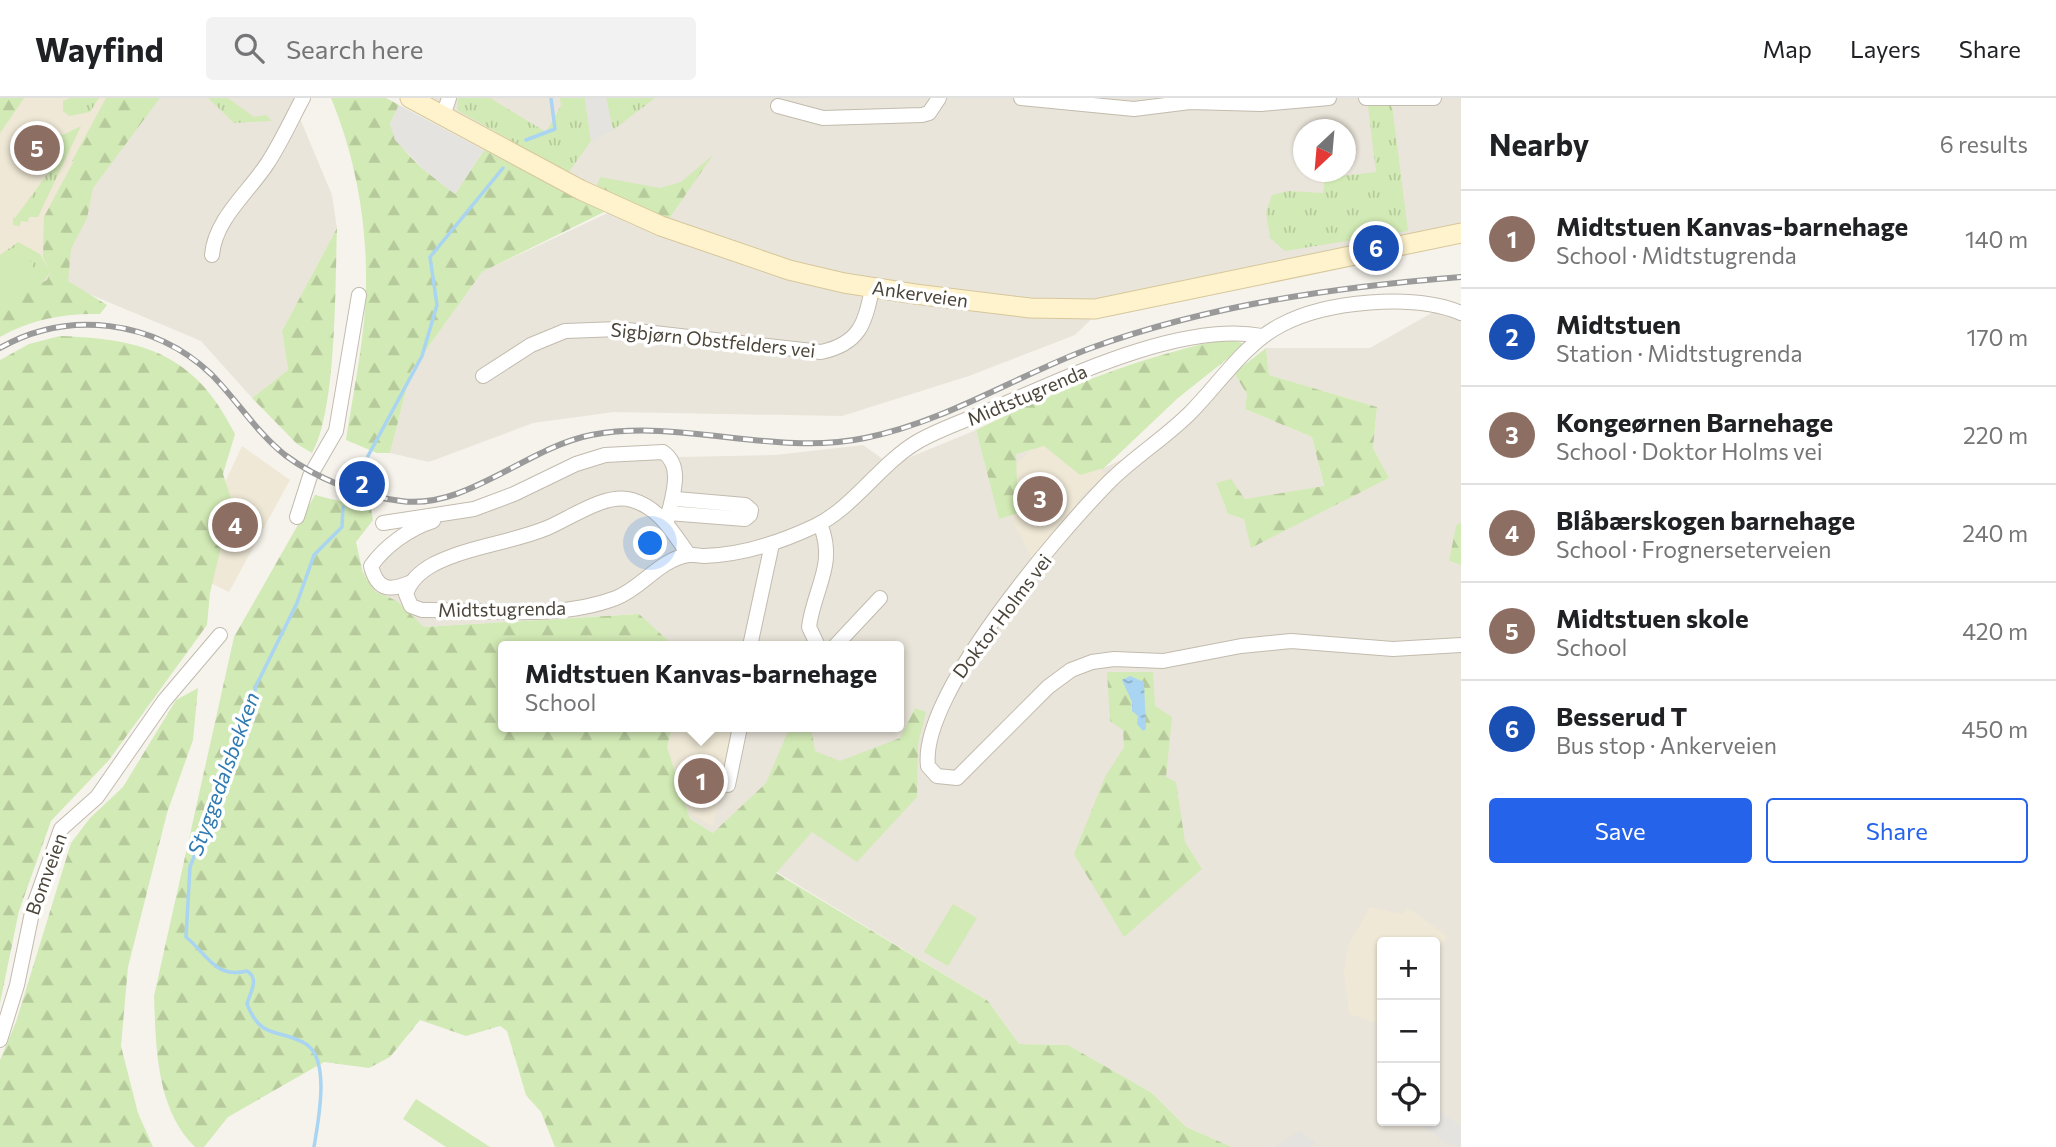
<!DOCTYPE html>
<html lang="en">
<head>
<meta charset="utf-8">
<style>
	body { margin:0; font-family:Commissioner,sans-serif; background:#f2f2f2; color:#202124 }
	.controls { position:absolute; right:21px; bottom:21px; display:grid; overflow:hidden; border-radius:7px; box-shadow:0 2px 5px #0004 }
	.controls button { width:63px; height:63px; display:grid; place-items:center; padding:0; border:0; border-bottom:2px solid #e0e0e0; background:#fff; color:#202124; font:35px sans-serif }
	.compass { position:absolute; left:1293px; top:21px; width:63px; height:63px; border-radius:50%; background:#fff; box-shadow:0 2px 5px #0004; rotate:206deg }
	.you { position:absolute; left:651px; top:446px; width:24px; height:24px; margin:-18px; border:5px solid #fff; border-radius:50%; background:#1a73e8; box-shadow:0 0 0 10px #1a73e833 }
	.badge { display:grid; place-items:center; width:46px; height:46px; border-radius:50%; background:#2563eb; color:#fff; font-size:23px; font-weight:700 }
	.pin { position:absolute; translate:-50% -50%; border:4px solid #fff; box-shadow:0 2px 7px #0006 }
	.popup { position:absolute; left:498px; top:543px; width:406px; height:91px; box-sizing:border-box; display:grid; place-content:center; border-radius:7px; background:#fff; filter:drop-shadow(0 2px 5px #0005); font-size:23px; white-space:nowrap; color:#757577 }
	.popup b { font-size:26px; color:#202124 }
	.popup::after { content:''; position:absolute; left:50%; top:100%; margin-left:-14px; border:14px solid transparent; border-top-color:#fff }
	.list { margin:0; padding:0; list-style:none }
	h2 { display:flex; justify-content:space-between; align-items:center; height:91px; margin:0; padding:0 28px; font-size:30px }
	h2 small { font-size:23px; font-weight:400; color:#757577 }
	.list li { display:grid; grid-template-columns:46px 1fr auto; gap:21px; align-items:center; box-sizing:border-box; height:98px; padding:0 28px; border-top:2px solid #e0e0e0 }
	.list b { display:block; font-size:26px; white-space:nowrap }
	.list p { margin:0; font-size:23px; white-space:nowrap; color:#757577 }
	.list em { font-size:23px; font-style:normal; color:#757577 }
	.actions { display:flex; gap:14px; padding:21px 28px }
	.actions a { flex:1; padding:16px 0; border:2px solid #2563eb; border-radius:7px; text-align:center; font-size:24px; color:#2563eb }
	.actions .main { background:#2563eb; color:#fff }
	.icon { flex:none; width:38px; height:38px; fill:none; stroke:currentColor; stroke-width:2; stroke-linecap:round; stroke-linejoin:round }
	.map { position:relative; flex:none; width:1461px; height:1049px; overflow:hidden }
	header { display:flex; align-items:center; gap:42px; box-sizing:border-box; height:98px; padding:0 35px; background:#fff; border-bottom:2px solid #e0e0e0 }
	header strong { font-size:33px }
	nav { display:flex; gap:38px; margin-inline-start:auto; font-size:24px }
	.search { width:490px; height:63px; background:#f2f2f2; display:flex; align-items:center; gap:18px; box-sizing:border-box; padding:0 24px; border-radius:7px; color:#757577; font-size:26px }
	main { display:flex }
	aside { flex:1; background:#fff }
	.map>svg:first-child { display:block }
	.residential { fill:#eae5da; fill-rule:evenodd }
	.education { fill:#efe8d6 }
	.grass { fill:url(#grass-tufts) }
	.forest { fill:url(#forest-firs) }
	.park { fill:#d2eab5 }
	.parking { fill:#e5e3e0 }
	.water { fill:url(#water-ripples) }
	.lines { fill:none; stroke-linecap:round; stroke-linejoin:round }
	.stream { stroke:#a9d4f2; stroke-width:3.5 }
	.minor-casing { stroke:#c2bbae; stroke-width:16 }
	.secondary-casing { stroke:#d6c79b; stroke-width:21 }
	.minor { stroke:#fff; stroke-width:14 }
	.secondary { stroke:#fff3cd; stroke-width:19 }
	.rail-casing { stroke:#9a9a9a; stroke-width:6 }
	.rail { stroke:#fff; stroke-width:3.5; stroke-dasharray:10; stroke-linecap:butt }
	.labels { text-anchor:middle; stroke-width:7; stroke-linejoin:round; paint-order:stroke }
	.street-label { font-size:19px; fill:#4b4439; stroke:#fff }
	.water-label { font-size:21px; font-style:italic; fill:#2e7ab2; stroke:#fff }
</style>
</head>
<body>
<header>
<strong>Wayfind</strong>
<div class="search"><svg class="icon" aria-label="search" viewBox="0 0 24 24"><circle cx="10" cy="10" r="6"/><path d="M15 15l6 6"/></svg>Search here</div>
<nav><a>Map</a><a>Layers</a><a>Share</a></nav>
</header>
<main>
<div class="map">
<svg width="1461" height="1049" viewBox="0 0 1461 1049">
	<defs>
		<pattern id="grass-tufts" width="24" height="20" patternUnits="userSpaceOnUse" patternTransform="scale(1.75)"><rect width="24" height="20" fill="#d2eab5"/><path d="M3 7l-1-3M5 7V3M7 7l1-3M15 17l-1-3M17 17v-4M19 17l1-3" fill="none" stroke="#b6ca9c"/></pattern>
		<pattern id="forest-firs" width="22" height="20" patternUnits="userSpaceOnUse" patternTransform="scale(1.75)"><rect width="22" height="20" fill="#d2eab5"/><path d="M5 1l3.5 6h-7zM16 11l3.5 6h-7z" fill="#b6ca9c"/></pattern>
		<pattern id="water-ripples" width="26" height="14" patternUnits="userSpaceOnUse" patternTransform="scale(1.75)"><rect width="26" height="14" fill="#a9d4f2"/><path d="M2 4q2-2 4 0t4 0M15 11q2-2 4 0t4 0" fill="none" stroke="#8caec5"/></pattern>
	</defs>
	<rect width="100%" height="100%" fill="#f6f3ec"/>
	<g class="residential">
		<polygon points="0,0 297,0 299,18 332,97 337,130 282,233 288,272 252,300 201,243 63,185 0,216"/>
		<path d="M425,0H1461V129L1111,202L1075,237L969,278L842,318L614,314L533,325L429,364L390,355L411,273L482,174L614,112ZM1304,32H1346V74H1304Z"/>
		<path d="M1435,213L1461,223V424L1456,429L1449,463L1461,467V1049H1232L1186,1029L1152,995L1068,947L1019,946L988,903L690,721L667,649L672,629H899V548H674L638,516L423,529L397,503L375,493L363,475L371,458L410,425L513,389L586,355L668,350L679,359L775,357L863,347L891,367L976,332L999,420L1018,414L1015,356L1044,348L1104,370L1166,340L1234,275L1247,296L1245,311L1312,339L1324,389L1245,401L1216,385L1228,416L1244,421L1252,449L1389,380L1373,350L1377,309L1269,277L1266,250H1370ZM1382,844H1435V1023H1382Z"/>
	</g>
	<g class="education">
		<polygon points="24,0 106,0 44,119 42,186 0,208 0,35"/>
		<polygon points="1060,342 1105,375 1100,384 1084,394 1056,435 1033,462 994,387 1032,351"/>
		<polygon points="242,348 290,382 229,494 184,472"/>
		<polygon points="673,629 735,629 713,728 691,716 667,649"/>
		<polygon points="1370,809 1401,816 1408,810 1448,839 1435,851 1435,844 1382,844 1382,926 1349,916 1344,874 1348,848"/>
	</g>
	<g class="grass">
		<polygon points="70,0 99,0 90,14 69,18 63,13 63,3"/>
		<polygon points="106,0 115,0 96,22 75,64 72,63"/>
		<polygon points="208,0 228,0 254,19 266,17 272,23 234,25"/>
		<polygon points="458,0 490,0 546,34 561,8 560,0 585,0 591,43 568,75 457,12"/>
		<polygon points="606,0 655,0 613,32"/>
		<polygon points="1392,7 1408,133 1285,153 1270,140 1266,114 1272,97 1288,93 1323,95 1325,80 1376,74 1368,8"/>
		<polygon points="81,28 38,119 29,119 28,124 21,123 20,128 13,127 13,119 15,120 57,63 52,61 52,49 59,35 63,37"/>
		<polygon points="18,144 40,156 50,174 42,186 21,147 0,157"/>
	</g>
	<g class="forest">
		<polygon points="0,0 24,0 0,35"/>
		<path d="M115,0H160L93,90L87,120L71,151L68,183L107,207L100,216C65,215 31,221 0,239V208L47,182L50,174L43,159L44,119L96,22Z"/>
		<path d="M331,0H386L399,7L390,26C400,57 430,76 455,96L484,52L604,114L482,174L411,273L390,355H377L346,342C354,290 367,230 366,178C366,118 354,55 331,0Z"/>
		<polygon points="713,57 668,122 596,90 600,79 660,90 681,84"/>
		<path d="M337,130C335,184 337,312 312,355L297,346L252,300L288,272L282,233Z"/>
		<path d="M60,238C145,241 195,256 235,336L223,376L232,403L210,495L207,527L109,662L51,723L19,813L0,905V262L29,246Z"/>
		<path d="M1226,241L1246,246L1178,300L1104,370L1080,377L1044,348L1016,356L1018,415L999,421L976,332C1057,292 1138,259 1226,241Z"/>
		<polygon points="1266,250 1269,277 1377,309 1373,350 1389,380 1251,450 1244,421 1228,416 1216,385 1231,381 1245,401 1324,388 1312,339 1245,311 1247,296 1234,275"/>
		<path d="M315,397L371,411L373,422L356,444L363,475L375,493L397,503L424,529L639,516L674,548H503V629H672L667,649L690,721L713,735L766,685L790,629H811L815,653L840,663L900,640L915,610L926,614L918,646L917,699L857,764L812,734L776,775L988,903L1019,946L1068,947L1152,995L1186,1029L1232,1049H555L541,1014L526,997L507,933L500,928L466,938L420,922L390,959L369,970L324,964L228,1019L204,1049H195C156,1011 156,949 154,898L234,539Z"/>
		<polygon points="1461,424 1461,467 1449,463 1456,428"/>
		<polygon points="1107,574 1153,574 1155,608 1172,619 1166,679 1176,684 1185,744 1202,771 1124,839 1074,756 1105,679 1124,649 1123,632 1110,623"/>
		<polygon points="198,590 193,642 167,715 128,869 121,948 138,1015 153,1049 0,1049 0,962 16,924 71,745 90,720 123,689 176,602"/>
	</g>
	<g class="park">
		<polygon points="21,146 42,186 0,208 0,157"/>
		<polygon points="953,806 977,820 948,868 924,854"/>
		<polygon points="416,1001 490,1049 446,1049 403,1021"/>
	</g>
	<g class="parking">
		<polygon points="585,0 606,0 613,32 591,43"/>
		<polygon points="399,7 484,52 455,96 423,71 395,42 390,26"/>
		<polygon points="1435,1011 1461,1028 1461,1049 1446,1045 1421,1026 1421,1023 1435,1023"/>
		<polygon points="1299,1033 1315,1044 1311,1049 1275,1049"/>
	</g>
	<polygon class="water" points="1130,578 1144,584 1146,631 1143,633 1137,626 1138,618 1132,613 1132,604 1122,582"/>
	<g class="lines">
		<g class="stream">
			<polyline points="526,42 555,31 551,0"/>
			<polyline points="368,358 422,258 437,207 430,159 503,70"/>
			<path d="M314,1049C318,1024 331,962 306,946C280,930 261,943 247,906C250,894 260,881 247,873C215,881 207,856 186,839L190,769L248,619L256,588L297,505L314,457L342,429L343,409"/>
		</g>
		<g class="minor-casing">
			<g id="minor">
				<polyline points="1021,0 1134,11 1190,4 1261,6 1329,0"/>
				<polyline points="1366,0 1434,0"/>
				<polyline points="778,8 823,20 922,17 929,15 939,0"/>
				<polyline points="443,18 449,0"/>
				<path d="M212,157C215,121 248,95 267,66C281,45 291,22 303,0"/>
				<path d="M1461,215C1413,195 1326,203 1281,227C1244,246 1219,286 1190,315C1165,340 1134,359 1109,384C1059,435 919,597 928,668L937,678L957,680L1048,589L1071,572L1092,564L1114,561L1163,563L1241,548L1291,543L1393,551L1461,547"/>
				<path d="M483,278L531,247L565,233L619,231L821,254C859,246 866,225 872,190"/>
				<polyline points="668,415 745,421 750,417 751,412 745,407 676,401"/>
				<polyline points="297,419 310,378 336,333 359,197"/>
				<path d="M383,425L474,411L514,396L576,366L605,357L663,354C685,369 671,401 667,423"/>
				<path d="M689,457C673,435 660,410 632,402C606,394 571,420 547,430C510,445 470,448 434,466C421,473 410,483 406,496L411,508L422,512C484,511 556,523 616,500C642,490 659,462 688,457C693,456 699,458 704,458C742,457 781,444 815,428C853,410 880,366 917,344C941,330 970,321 995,310C1068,279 1183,223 1262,238"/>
				<path d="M409,485C388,494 377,491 371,468C385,448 410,430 433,423"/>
				<polyline points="750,548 772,446"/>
				<path d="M818,548L809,529C814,490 837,466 820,426"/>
				<polyline points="835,548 880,500"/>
				<polyline points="728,687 740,629"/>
				<polyline points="0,942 17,887 33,810 61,731 97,699 164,603 220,537"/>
			</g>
		</g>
		<g class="secondary-casing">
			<polyline id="secondary" points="410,0 581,92 661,128 789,172 844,185 915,196 1030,210 1095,211 1461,135"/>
		</g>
		<use href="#minor" class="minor"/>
		<use href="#secondary" class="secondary"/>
		<g class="rail-casing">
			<path id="rail" d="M0,250C68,211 154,222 211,276C237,302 256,334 285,357C317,381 361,398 401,403C466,412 526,350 591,337C682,320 773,359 865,340C945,324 1016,278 1091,250C1209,207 1336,189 1461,179"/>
		</g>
		<use href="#rail" class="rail"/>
	</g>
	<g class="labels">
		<g class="street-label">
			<text transform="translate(920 196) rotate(8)" y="7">Ankerveien</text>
			<text transform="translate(713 242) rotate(6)" y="7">Sigbjørn Obstfelders vei</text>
			<text transform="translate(1027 297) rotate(-23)" y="7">Midtstugrenda</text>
			<text transform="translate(502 511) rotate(-1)" y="7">Midtstugrenda</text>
			<text transform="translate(1002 518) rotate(-53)" y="7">Doktor Holms vei</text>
			<text transform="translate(46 776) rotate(-70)" y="7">Bomveien</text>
		</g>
		<g class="water-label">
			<text transform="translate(224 676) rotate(-70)" y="7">Styggedalsbekken</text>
		</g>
	</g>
</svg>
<div class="controls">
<button>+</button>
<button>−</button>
<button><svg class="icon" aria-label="locate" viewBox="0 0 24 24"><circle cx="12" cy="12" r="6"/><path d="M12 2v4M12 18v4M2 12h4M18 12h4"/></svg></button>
</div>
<svg class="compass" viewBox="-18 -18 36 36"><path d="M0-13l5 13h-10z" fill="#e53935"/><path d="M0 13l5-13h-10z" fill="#757577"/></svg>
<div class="you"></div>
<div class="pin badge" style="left:701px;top:683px;background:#8d6e63">1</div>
<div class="popup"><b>Midtstuen Kanvas-barnehage</b>School</div>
<div class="pin badge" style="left:362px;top:386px;background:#1a4fb4">2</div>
<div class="pin badge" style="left:1040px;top:401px;background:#8d6e63">3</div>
<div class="pin badge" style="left:235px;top:427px;background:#8d6e63">4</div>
<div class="pin badge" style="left:37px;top:50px;background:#8d6e63">5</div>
<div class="pin badge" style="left:1376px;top:150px;background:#1a4fb4">6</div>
</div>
<aside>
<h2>Nearby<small>6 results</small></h2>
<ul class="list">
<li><span class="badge" style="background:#8d6e63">1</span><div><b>Midtstuen Kanvas-barnehage</b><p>School · Midtstugrenda</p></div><em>140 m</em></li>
<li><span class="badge" style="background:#1a4fb4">2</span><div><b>Midtstuen</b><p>Station · Midtstugrenda</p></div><em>170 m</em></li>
<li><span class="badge" style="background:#8d6e63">3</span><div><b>Kongeørnen Barnehage</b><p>School · Doktor Holms vei</p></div><em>220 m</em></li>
<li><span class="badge" style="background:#8d6e63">4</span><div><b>Blåbærskogen barnehage</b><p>School · Frognerseterveien</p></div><em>240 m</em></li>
<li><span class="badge" style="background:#8d6e63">5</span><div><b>Midtstuen skole</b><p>School</p></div><em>420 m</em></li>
<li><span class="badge" style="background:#1a4fb4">6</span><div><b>Besserud T</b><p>Bus stop · Ankerveien</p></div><em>450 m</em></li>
</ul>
<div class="actions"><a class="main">Save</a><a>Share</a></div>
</aside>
</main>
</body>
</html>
